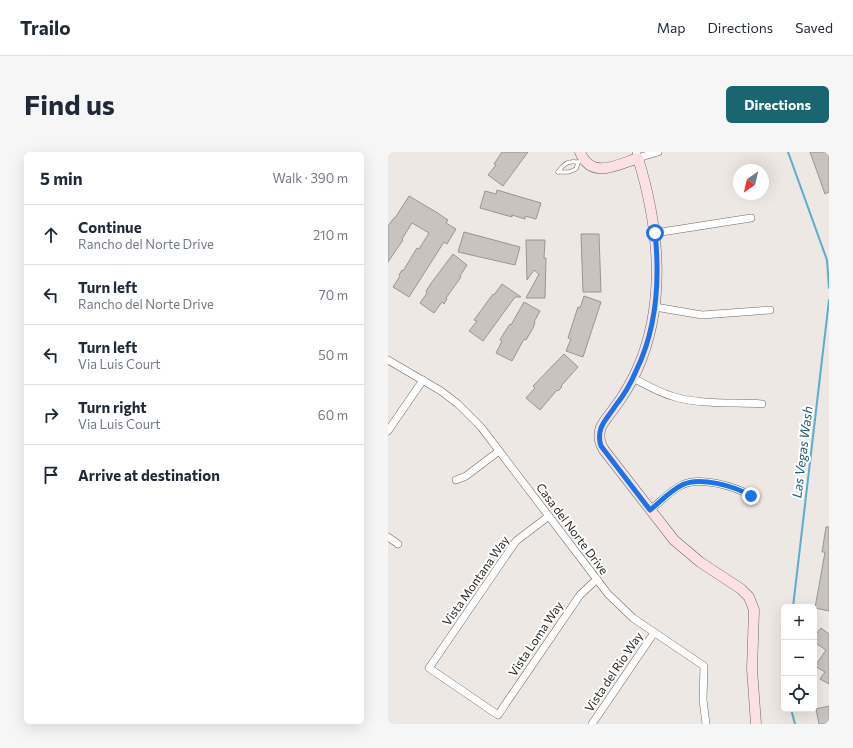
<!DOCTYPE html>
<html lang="en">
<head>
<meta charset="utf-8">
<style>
	body { margin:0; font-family:Commissioner,sans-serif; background:#f6f6f7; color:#1f2937 }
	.controls { position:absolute; right:12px; bottom:12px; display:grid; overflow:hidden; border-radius:6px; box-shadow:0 4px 16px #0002 }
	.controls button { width:36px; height:36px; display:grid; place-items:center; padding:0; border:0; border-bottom:1px solid #e0e1e3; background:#fff; color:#1f2937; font:20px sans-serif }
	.compass { position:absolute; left:345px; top:12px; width:36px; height:36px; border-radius:50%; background:#fff; box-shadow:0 4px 16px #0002; rotate:214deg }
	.stop { position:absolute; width:12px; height:12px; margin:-9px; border:3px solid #1a73e8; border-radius:50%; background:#fff }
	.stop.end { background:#1a73e8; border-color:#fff; box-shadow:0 1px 4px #0008 }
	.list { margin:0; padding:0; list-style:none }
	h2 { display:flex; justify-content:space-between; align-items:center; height:52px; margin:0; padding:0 16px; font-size:17px }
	h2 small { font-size:13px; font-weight:400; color:#747a83 }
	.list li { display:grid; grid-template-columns:26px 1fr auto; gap:12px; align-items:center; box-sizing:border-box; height:60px; padding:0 16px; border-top:1px solid #e0e1e3 }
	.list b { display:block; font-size:15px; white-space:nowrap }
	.list p { margin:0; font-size:13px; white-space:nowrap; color:#747a83 }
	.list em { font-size:13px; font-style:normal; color:#747a83 }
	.icon { flex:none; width:22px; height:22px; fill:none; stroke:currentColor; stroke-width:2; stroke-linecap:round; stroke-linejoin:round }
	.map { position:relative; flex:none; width:441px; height:572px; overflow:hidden; border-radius:6px }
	header { display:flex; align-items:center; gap:24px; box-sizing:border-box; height:56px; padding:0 20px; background:#fff; border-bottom:1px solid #e0e1e3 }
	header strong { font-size:19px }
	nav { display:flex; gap:22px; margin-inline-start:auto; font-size:14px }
	.intro { display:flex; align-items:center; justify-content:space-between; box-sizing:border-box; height:96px; padding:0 24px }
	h1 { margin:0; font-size:28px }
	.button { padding:10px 18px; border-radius:6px; background:#1a6670; color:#fff; font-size:14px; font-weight:700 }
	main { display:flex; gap:24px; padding:0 24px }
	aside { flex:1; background:#fff; border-radius:6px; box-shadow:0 4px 16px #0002 }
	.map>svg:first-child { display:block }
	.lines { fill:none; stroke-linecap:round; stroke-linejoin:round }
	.stream { stroke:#5aadce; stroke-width:2 }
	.building { fill:#c8c3bf; stroke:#999591 }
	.lane-casing { stroke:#6e6a66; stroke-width:4.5 }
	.street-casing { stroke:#6e6a66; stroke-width:8 }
	.secondary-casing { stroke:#6e6a66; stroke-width:11 }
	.lane { stroke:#fff; stroke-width:3.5 }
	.street { stroke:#fff; stroke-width:7 }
	.secondary { stroke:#fbe1e2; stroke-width:10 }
	.route { stroke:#1a73e8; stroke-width:5 }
	.labels { text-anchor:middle; stroke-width:4; stroke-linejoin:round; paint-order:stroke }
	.street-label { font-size:12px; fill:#2b2927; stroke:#fff }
	.water-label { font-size:13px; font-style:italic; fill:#1a5c73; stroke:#fff }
</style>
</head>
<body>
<header>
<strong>Trailo</strong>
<nav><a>Map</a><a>Directions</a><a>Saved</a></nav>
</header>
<div class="intro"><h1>Find us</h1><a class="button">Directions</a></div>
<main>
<aside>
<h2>5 min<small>Walk · 390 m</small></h2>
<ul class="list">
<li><svg class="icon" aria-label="ahead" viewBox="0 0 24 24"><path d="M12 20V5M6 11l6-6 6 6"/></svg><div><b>Continue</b><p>Rancho del Norte Drive</p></div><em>210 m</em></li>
<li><svg class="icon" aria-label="left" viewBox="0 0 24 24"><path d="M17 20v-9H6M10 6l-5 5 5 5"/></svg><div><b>Turn left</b><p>Rancho del Norte Drive</p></div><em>70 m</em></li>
<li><svg class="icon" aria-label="left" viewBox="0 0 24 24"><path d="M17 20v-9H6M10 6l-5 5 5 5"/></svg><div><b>Turn left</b><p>Via Luis Court</p></div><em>50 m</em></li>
<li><svg class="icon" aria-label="right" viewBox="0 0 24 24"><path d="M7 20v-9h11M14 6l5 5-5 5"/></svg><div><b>Turn right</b><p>Via Luis Court</p></div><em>60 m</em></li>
<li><svg class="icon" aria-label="arrive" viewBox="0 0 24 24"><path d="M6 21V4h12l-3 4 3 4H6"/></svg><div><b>Arrive at destination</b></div></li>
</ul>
</aside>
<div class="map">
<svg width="441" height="572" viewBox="0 0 441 572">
	<rect width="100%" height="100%" fill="#ede8e4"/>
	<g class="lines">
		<g class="stream">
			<polyline points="400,0 439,108 441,136"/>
			<polyline points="405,455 441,148"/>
			<polyline points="403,557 407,572"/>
		</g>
	</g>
	<g class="building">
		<polygon points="114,0 140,0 115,34 100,23 108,13 106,12"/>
		<polygon points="422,0 441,0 441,40 437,42"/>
		<polygon points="109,38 153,51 148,67 137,64 137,67 124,63 124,65 92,56 97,39 108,42"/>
		<polygon points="21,44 48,60 60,68 58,71 68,77 59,92 56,90 21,145 5,135 12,124 11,123 14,118 15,119 29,96 31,97 41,81 24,71 14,87 15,88 0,110 0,74 6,66 7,66"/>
		<polygon points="76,80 132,95 127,113 70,100"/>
		<polygon points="193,82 211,82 213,140 195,140"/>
		<polygon points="138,88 157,88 156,106 158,106 157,146 138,146 151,122 146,118 139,128"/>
		<polygon points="65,102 79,113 72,124 73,125 58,146 59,147 56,152 54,150 46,161 32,151 39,141 38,139 44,130"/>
		<polygon points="114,132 133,145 127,145 95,189 81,179 89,169 86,168 105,142 106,143"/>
		<polygon points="196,144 213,150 195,205 178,199 183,187 180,186 188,161 190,155 192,156"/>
		<polygon points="136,150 152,159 146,170 147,171 145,176 138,188 136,187 124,209 108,201 114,189 112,188 116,181 122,172 123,173"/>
		<polygon points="176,202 190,215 173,234 174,235 170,239 169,238 152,258 138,246 147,236 145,234"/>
		<polygon points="438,375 441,375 441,459 427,456 437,400 434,400"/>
		<polygon points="433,476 441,482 441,532 432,527 437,520 427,514 438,498 426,490 426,485"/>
		<polygon points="441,554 441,572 431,572 428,557"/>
	</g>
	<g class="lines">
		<g class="lane-casing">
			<g id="lane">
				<path d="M170,20C173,16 177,10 183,10C190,9 188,12 196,8"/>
				<polyline points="170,20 181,20 188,17 190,11"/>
			</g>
		</g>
		<g class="street-casing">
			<g id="street">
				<polyline points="248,0 250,6 270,0"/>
				<polyline points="267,81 363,66"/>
				<polyline points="267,155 314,163 382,158"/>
				<polyline points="0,208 53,239 70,252 93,275 220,442 245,466 316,514 315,548 318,572"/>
				<path d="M245,226C258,233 272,241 287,245C315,253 346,250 374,252"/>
				<polyline points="0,279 35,228"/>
				<polyline points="68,328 78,324 111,299"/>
				<path d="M262,358C272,350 282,339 294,333C311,324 347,334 363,344"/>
				<polyline points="161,364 128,389 41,516 110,563 192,443 209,427"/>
				<polyline points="0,385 10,392"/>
				<polyline points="204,572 266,481"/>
			</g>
		</g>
		<g class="secondary-casing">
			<path id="secondary" d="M192,0C203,28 229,13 250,6C271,75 279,151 249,218C243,231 236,243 227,255C223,261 217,267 213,275C210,283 211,290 216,298L286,388L312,410L353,437L361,445L366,458L364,517L368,572"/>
		</g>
		<use href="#lane" class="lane"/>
		<use href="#street" class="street"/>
		<use href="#secondary" class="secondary"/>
	</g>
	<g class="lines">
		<path class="route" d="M267,81C272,128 269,176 248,219C243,231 236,243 228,253C223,261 216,268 213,276C211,282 211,288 213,294L262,358C272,350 282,339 294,333C311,324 347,334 363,344"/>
	</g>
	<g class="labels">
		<g class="street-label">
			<text transform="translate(184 377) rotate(53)" y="4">Casa del Norte Drive</text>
			<text transform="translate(88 429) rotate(-55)" y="4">Vista Montana Way</text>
			<text transform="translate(148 487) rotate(-56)" y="4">Vista Loma Way</text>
			<text transform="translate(226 520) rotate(-56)" y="4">Vista del Rio Way</text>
		</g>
		<g class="water-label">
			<text transform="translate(414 300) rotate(-83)" y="5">Las Vegas Wash</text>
		</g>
	</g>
</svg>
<div class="controls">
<button>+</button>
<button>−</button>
<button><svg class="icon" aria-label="locate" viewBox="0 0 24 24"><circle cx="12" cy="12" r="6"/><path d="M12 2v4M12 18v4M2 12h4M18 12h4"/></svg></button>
</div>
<svg class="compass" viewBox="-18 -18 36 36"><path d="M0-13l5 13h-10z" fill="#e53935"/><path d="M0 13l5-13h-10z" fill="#747a83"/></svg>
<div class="stop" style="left:267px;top:81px"></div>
<div class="stop end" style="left:363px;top:344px"></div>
</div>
</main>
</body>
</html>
